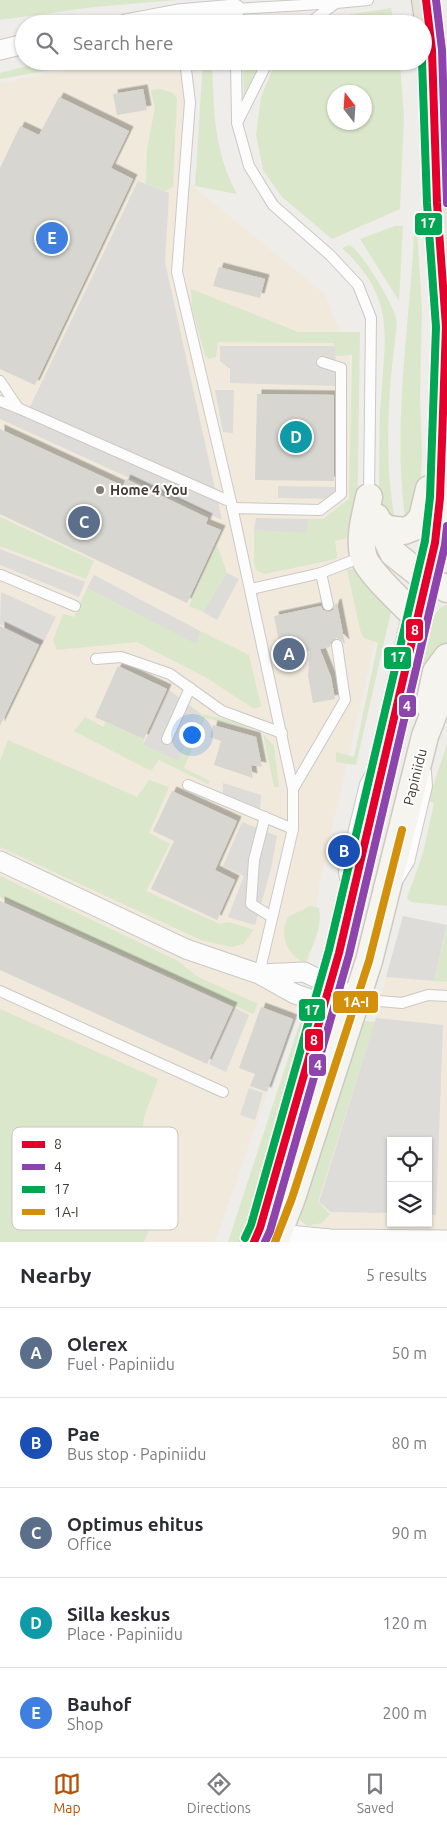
<!DOCTYPE html>
<html lang="en">
<head>
<meta charset="utf-8">
<style>
	body { margin:0; font-family:Ubuntu,sans-serif; background:#f7f7f7; color:#2b2b33 }
	.controls { position:absolute; right:15px; bottom:15px; display:grid; overflow:hidden; border-radius:0px; box-shadow:0 1px 4px #0004 }
	.controls button { width:45px; height:45px; display:grid; place-items:center; padding:0; border:0; border-bottom:1px solid #e1e1e2; background:#fff; color:#2b2b33; font:25px sans-serif }
	.compass { position:absolute; left:327px; top:85px; width:45px; height:45px; border-radius:50%; background:#fff; box-shadow:0 1px 4px #0004; rotate:343deg }
	.you { position:absolute; left:191px; top:734px; width:18px; height:18px; margin:-12px; border:4px solid #fff; border-radius:50%; background:#1a73e8; box-shadow:0 0 0 8px #1a73e833 }
	.badge { display:grid; place-items:center; width:32px; height:32px; border-radius:50%; background:#b45309; color:#fff; font-size:16px; font-weight:700 }
	.pin { position:absolute; translate:-50% -50%; border:2px solid #fff; box-shadow:0 1px 5px #0006 }
	.list { margin:0; padding:0; list-style:none }
	h2 { display:flex; justify-content:space-between; align-items:center; height:65px; margin:0; padding:0 20px; font-size:21px }
	h2 small { font-size:16px; font-weight:400; color:#7c7c81 }
	.list li { display:grid; grid-template-columns:32px 1fr auto; gap:15px; align-items:center; box-sizing:border-box; height:90px; padding:0 20px; border-top:1px solid #e1e1e2 }
	.list b { display:block; font-size:19px; white-space:nowrap }
	.list p { margin:0; font-size:16px; white-space:nowrap; color:#7c7c81 }
	.list em { font-size:16px; font-style:normal; color:#7c7c81 }
	.icon { flex:none; width:28px; height:28px; fill:none; stroke:currentColor; stroke-width:2; stroke-linecap:round; stroke-linejoin:round }
	.map { position:relative; flex:none; width:447px; height:1242px; overflow:hidden }
	.search { position:absolute; background:#fff; box-shadow:0 1px 4px #0004; left:15px; right:15px; top:15px; height:55px; display:flex; align-items:center; gap:12px; box-sizing:border-box; padding:0 18px; border-radius:28px; color:#7c7c81; font-size:19px }
	.sheet { height:515px; background:#fff }
	nav { display:flex; justify-content:space-around; align-items:center; box-sizing:border-box; height:70px; border-top:1px solid #e1e1e2; background:#fff; font-size:14px; color:#7c7c81 }
	nav a { display:grid; justify-items:center; gap:2px }
	nav .on { color:#b45309 }
	.map>svg:first-child { display:block }
	.commercial { fill:#f0e9dc; fill-rule:evenodd }
	.green { fill:#dbe7cb; fill-rule:evenodd }
	.parking { fill:#dddcd9 }
	.building { fill:#d8d6d1; filter:url(#shadow) }
	.lines { fill:none; stroke-linecap:round; stroke-linejoin:round }
	.lane-casing { stroke:#cbc9c5; stroke-width:12 }
	.street-casing { stroke:#cbc9c5; stroke-width:21 }
	.secondary-casing { stroke:#cccac0; stroke-width:29 }
	.highway-casing { stroke:#c4baa6; stroke-width:30 }
	.lane { stroke:#fcfcfc; stroke-width:10 }
	.street { stroke:#fcfcfc; stroke-width:19 }
	.secondary { stroke:#f5f4ef; stroke-width:26 }
	.highway { stroke:#e9e4da; stroke-width:28 }
	.bus-1-casing { stroke:#fff; stroke-width:11 }
	.bus-2-casing { stroke:#fff; stroke-width:11 }
	.bus-3-casing { stroke:#fff; stroke-width:11 }
	.bus-4-casing { stroke:#fff; stroke-width:11 }
	.bus-1 { stroke:#e4002b; stroke-width:8 }
	.bus-2 { stroke:#8e44ad; stroke-width:8 }
	.bus-3 { stroke:#00a651; stroke-width:8 }
	.bus-4 { stroke:#d3910b; stroke-width:8 }
	.poi-dot { fill:#7f7b75; stroke:#fff; stroke-width:2 }
	.labels { text-anchor:middle; stroke-width:4; stroke-linejoin:round; paint-order:stroke }
	.poi-label { font-size:14px; font-weight:bold; fill:#433e36; stroke:#fff; text-anchor:start }
	.street-label { font-size:14px; fill:#433e36; stroke:#fff }
	.key { fill:#fff; stroke:#c7c5c3; stroke-width:1 }
	.key-label { font-size:14px; fill:#433e36 }
	.line-badge { stroke:#fff; stroke-width:2 }
	.badge-label { font-size:14px; text-anchor:middle; font-weight:bold; fill:#fff }
</style>
</head>
<body>
<div class="map">
<svg width="447" height="1242" viewBox="0 0 447 1242">
	<defs>
		<filter id="shadow"><feDropShadow dx="4.5" dy="-4.5" stdDeviation="0" flood-color="#0004"/></filter>
	</defs>
	<rect width="100%" height="100%" fill="#eeede9"/>
	<g class="commercial">
		<polygon points="117,61 185,61 190,102 184,179 325,294 350,358 351,500 376,636 319,886 314,939 293,1019 215,1242 0,1242 0,83"/>
		<path d="M386,977L447,982V1242H304L319,1202L376,1018ZM391,1141H428V1223H391Z"/>
	</g>
	<g class="green">
		<polygon points="0,0 176,0 94,7 0,20"/>
		<polygon points="391,8 394,24 319,24 335,17"/>
		<polygon points="301,16 291,24 241,24 241,18"/>
		<polygon points="61,61 90,63 0,79 0,73 43,62"/>
		<path d="M203,61H212C214,110 213,150 237,194L195,186Z"/>
		<polygon points="243,61 260,61 244,101"/>
		<path d="M276,61H400L404,118L400,209L332,239L282,197L263,170L256,135L261,97ZM334,92H364V122H334Z"/>
		<polygon points="160,89 173,93 177,99 173,187 165,191 146,184 147,149 155,108 151,90"/>
		<polygon points="395,226 403,226 399,301 360,239"/>
		<path d="M414,231H417L422,308L420,395L422,457L419,497L415,513L405,517C392,421 410,326 414,231Z"/>
		<path d="M349,245C360,248 394,306 396,318C398,325 395,334 395,341C393,357 391,374 390,390C387,433 387,478 395,520L383,511C378,493 379,476 379,458C380,438 379,419 381,400C385,334 396,298 342,248Z"/>
		<polygon points="191,289 298,332 360,332 357,542 351,537 335,541 337,556 336,559 264,574 256,570 254,561 254,530 306,532 308,519 323,519 349,499 352,355 335,356 334,343 218,342 216,357 209,359 205,355 192,308"/>
		<polygon points="0,517 94,561 86,579 0,546"/>
		<polygon points="217,545 227,573 203,612 189,606"/>
		<polygon points="353,569 360,570 393,603 356,765 336,762 336,752 354,757 378,643 364,638 361,633 347,570"/>
		<polygon points="87,588 196,643 200,631 249,655 261,706 254,709 207,678 137,642 57,650 53,640 63,614 74,617"/>
		<polygon points="447,605 447,642 425,672 420,669 433,616 441,607"/>
		<polygon points="400,616 402,631 385,685"/>
		<polygon points="201,714 255,726 258,730 205,718 184,768 210,781 208,784 159,760 151,771 74,731 85,717 103,727 106,722 144,739 143,745 178,761"/>
		<polygon points="263,734 274,746 279,787 274,787"/>
		<polygon points="8,740 137,797 149,780 169,787 149,833 170,844 146,891 220,924 229,922 254,930 243,944 231,947 201,940 0,847 0,761"/>
		<polygon points="447,744 447,906 411,902 407,898 423,853 434,803 428,801"/>
		<polygon points="0,876 178,961 198,977 258,1004 253,1014 0,897"/>
		<path d="M310,906L319,908C323,927 312,947 305,963C287,955 279,935 288,917Z"/>
		<polygon points="447,927 447,982 434,981"/>
		<polygon points="0,1009 158,1079 144,1117 141,1145 156,1196 151,1205 153,1220 144,1242 0,1242"/>
		<polygon points="301,1019 305,1023 307,1033 243,1242 228,1242"/>
		<polygon points="366,1021 375,1022 318,1202 330,1214 322,1223 307,1226 301,1221 296,1211 360,1025"/>
	</g>
	<g class="parking">
		<polygon points="138,181 169,193 165,262 222,520 0,419 0,396 29,409"/>
		<polygon points="220,346 335,346 337,386 230,383 230,369 220,361"/>
		<polygon points="215,390 234,390 233,433 223,432"/>
		<polygon points="278,486 335,487 334,499 278,498"/>
		<polygon points="256,518 308,519 307,533 254,530"/>
		<polygon points="0,549 85,582 79,597 0,565"/>
		<polygon points="227,573 239,579 217,620 203,612"/>
		<polygon points="94,575 200,631 196,644 87,588"/>
		<polygon points="1,592 56,617 42,645 0,624"/>
		<polygon points="169,690 201,714 178,761 143,745"/>
		<polygon points="223,783 261,795 260,810 223,795"/>
		<polygon points="242,822 277,836 271,869 255,925 228,917 244,876 223,866"/>
		<polygon points="403,916 447,925 434,981 386,977"/>
		<polygon points="235,1008 249,1015 226,1072 209,1064"/>
		<polygon points="376,1018 443,1025 436,1215 428,1214 428,1141 391,1141 391,1213 331,1212 319,1202"/>
		<polygon points="249,1088 263,1093 255,1120 240,1115"/>
	</g>
	<g class="building">
		<polygon points="143,89 147,110 117,115 113,94"/>
		<polygon points="59,97 129,131 111,168 133,179 35,385 0,369 0,168 20,126 39,135"/>
		<polygon points="219,267 265,279 260,298 213,286"/>
		<polygon points="257,394 334,395 334,481 255,480"/>
		<polygon points="0,429 123,486 126,479 208,518 206,524 221,530 187,603 0,514"/>
		<polygon points="337,603 345,644 340,639 336,638 331,642 330,647 320,649 331,677 335,699 313,703 308,676 310,651 282,656 274,616 321,606 323,610 329,612 333,610 335,604"/>
		<polygon points="0,626 39,645 0,726"/>
		<polygon points="118,666 167,689 144,739 95,717"/>
		<polygon points="213,725 256,737 262,767 251,765 253,778 214,765 221,741 210,737"/>
		<polygon points="172,791 237,821 215,870 235,880 217,920 151,889 174,841 153,831"/>
		<polygon points="0,901 233,1007 207,1064 0,970"/>
		<polygon points="261,1007 293,1019 267,1092 250,1086 255,1074 239,1068"/>
	</g>
	<g class="lines">
		<g class="lane-casing">
			<g id="lane">
				<polyline points="235,24 235,9 336,3"/>
				<polyline points="308,24 336,3 368,0"/>
				<polyline points="185,61 190,102 177,272 231,502"/>
				<polyline points="236,61 237,120"/>
				<polyline points="268,61 237,123 249,166 273,205 330,255 358,285 371,318 369,496"/>
				<polyline points="0,381 18,408 231,502 293,789 293,829 259,974"/>
				<polyline points="0,401 18,408"/>
				<polyline points="232,508 320,510 341,494 341,368 322,362"/>
				<polyline points="321,573 328,605"/>
				<polyline points="1,575 75,606"/>
				<polyline points="251,589 321,573 362,557"/>
				<polyline points="96,659 121,657 170,674 222,711 282,733"/>
				<polyline points="167,739 190,688"/>
				<polyline points="188,785 293,829"/>
				<polyline points="293,789 345,700 337,645"/>
				<polyline points="265,817 254,860 251,904 272,917"/>
				<polyline points="398,880 409,862 427,786 426,772"/>
				<polyline points="346,887 344,871 365,784 372,771"/>
				<polyline points="0,991 223,1092"/>
				<polyline points="357,999 402,1003 428,995 447,996"/>
			</g>
		</g>
		<g class="street-casing">
			<g id="street">
				<polyline points="125,24 178,14 235,9"/>
				<polyline points="0,50 24,44"/>
				<polyline points="0,861 186,949 259,974 295,994 325,1004 357,999"/>
				<polyline points="260,974 304,972 341,990"/>
				<polyline points="266,1230 278,1234 330,1239 447,1240"/>
			</g>
		</g>
		<g class="secondary-casing">
			<g id="secondary">
				<path d="M369,497C365,516 359,536 363,555C367,572 405,605 418,619"/>
				<polyline points="376,517 393,553 427,580 447,589"/>
				<polyline points="378,522 387,529 404,531 414,527 422,518 429,489"/>
				<polyline points="429,705 436,672 447,657"/>
				<polyline points="254,1242 260,1228 339,953 435,543 440,498 446,327"/>
				<polyline points="275,1242 292,1198 369,961 425,736 441,695 447,686"/>
			</g>
		</g>
		<g class="highway-casing">
			<g id="highway">
				<polyline points="426,0 435,68"/>
				<polyline points="432,50 437,203 447,339"/>
			</g>
		</g>
		<use href="#lane" class="lane"/>
		<use href="#street" class="street"/>
		<use href="#secondary" class="secondary"/>
		<use href="#highway" class="highway"/>
		<g class="bus-1-casing">
			<polyline id="bus-1" points="254,1242 260,1228 339,953 435,543 440,498 446,327 437,203 432,50 426,0"/>
		</g>
		<g class="bus-2-casing">
			<g id="bus-2">
				<polyline points="436,0 442,50 447,203"/>
				<polyline points="265,1242 270,1231 349,955 445,545 447,526"/>
			</g>
		</g>
		<g class="bus-3-casing">
			<polyline id="bus-3" points="245,1238 251,1225 329,950 425,541 430,497 436,327 427,203 422,61"/>
		</g>
		<g class="bus-4-casing">
			<polyline id="bus-4" points="275,1242 292,1198 369,961 402,830"/>
		</g>
		<use href="#bus-1" class="bus-1"/>
		<use href="#bus-2" class="bus-2"/>
		<use href="#bus-3" class="bus-3"/>
		<use href="#bus-4" class="bus-4"/>
	</g>
	<circle class="poi-dot" cx="100" cy="490" r="5"/>
	<g class="labels">
		<g class="poi-label">
			<text x="110" y="495">Home 4 You</text>
		</g>
		<g class="street-label">
			<text transform="translate(415 777) rotate(-76)" y="5">Papiniidu</text>
		</g>
	</g>
	<rect x="12" y="1127" width="166" height="103" rx="8" class="key"/>
	<rect x="22" y="1141" width="23" height="7" fill="#e4002b"/>
	<rect x="22" y="1164" width="23" height="6" fill="#8e44ad"/>
	<rect x="22" y="1186" width="23" height="7" fill="#00a651"/>
	<rect x="22" y="1209" width="23" height="6" fill="#d3910b"/>
	<g class="key-label">
		<text x="54" y="1149">8</text>
		<text x="54" y="1172">4</text>
		<text x="54" y="1194">17</text>
		<text x="54" y="1217">1A-I</text>
	</g>
	<g class="line-badge">
		<rect x="414" y="212" width="29" height="24" rx="5" fill="#00a651"/>
		<rect x="405" y="618" width="19" height="24" rx="5" fill="#e4002b"/>
		<rect x="383" y="646" width="29" height="24" rx="5" fill="#00a651"/>
		<rect x="398" y="694" width="19" height="24" rx="5" fill="#8e44ad"/>
		<rect x="332" y="990" width="47" height="24" rx="5" fill="#d3910b"/>
		<rect x="298" y="998" width="28" height="24" rx="5" fill="#00a651"/>
		<rect x="304" y="1028" width="20" height="24" rx="5" fill="#e4002b"/>
		<rect x="308" y="1053" width="19" height="24" rx="5" fill="#8e44ad"/>
	</g>
	<g class="badge-label">
		<text x="428" y="228">17</text>
		<text x="415" y="635">8</text>
		<text x="398" y="662">17</text>
		<text x="407" y="711">4</text>
		<text x="356" y="1007">1A-I</text>
		<text x="312" y="1015">17</text>
		<text x="314" y="1045">8</text>
		<text x="318" y="1070">4</text>
	</g>
</svg>
<div class="controls">
<button><svg class="icon" aria-label="locate" viewBox="0 0 24 24"><circle cx="12" cy="12" r="6"/><path d="M12 2v4M12 18v4M2 12h4M18 12h4"/></svg></button>
<button><svg class="icon" aria-label="layers" viewBox="0 0 24 24"><path d="M12 4l9 5-9 5-9-5zM3 14l9 5 9-5"/></svg></button>
</div>
<svg class="compass" viewBox="-18 -18 36 36"><path d="M0-13l5 13h-10z" fill="#e53935"/><path d="M0 13l5-13h-10z" fill="#7c7c81"/></svg>
<div class="you"></div>
<div class="pin badge" style="left:289px;top:654px;background:#5c6f8a">A</div>
<div class="pin badge" style="left:344px;top:851px;background:#1a4fb4">B</div>
<div class="pin badge" style="left:84px;top:522px;background:#5c6f8a">C</div>
<div class="pin badge" style="left:296px;top:437px;background:#0f9aa8">D</div>
<div class="pin badge" style="left:52px;top:238px;background:#3f7fe0">E</div>
<div class="search"><svg class="icon" aria-label="search" viewBox="0 0 24 24"><circle cx="10" cy="10" r="6"/><path d="M15 15l6 6"/></svg>Search here</div>
</div>
<section class="sheet">
<h2>Nearby<small>5 results</small></h2>
<ul class="list">
<li><span class="badge" style="background:#5c6f8a">A</span><div><b>Olerex</b><p>Fuel · Papiniidu</p></div><em>50 m</em></li>
<li><span class="badge" style="background:#1a4fb4">B</span><div><b>Pae</b><p>Bus stop · Papiniidu</p></div><em>80 m</em></li>
<li><span class="badge" style="background:#5c6f8a">C</span><div><b>Optimus ehitus</b><p>Office</p></div><em>90 m</em></li>
<li><span class="badge" style="background:#0f9aa8">D</span><div><b>Silla keskus</b><p>Place · Papiniidu</p></div><em>120 m</em></li>
<li><span class="badge" style="background:#3f7fe0">E</span><div><b>Bauhof</b><p>Shop</p></div><em>200 m</em></li>
</ul>
</section>
<nav>
<a class="on"><svg class="icon" aria-label="map" viewBox="0 0 24 24"><path d="M3 6l6-2 6 2 6-2v14l-6 2-6-2-6 2zM9 4v14M15 6v14"/></svg>Map</a>
<a><svg class="icon" aria-label="directions" viewBox="0 0 24 24"><path d="M12 3l9 9-9 9-9-9zM9 14v-3h6M13 9l2 2-2 2"/></svg>Directions</a>
<a><svg class="icon" aria-label="saved" viewBox="0 0 24 24"><path d="M7 4h10v16l-5-4-5 4z"/></svg>Saved</a>
</nav>
</body>
</html>
